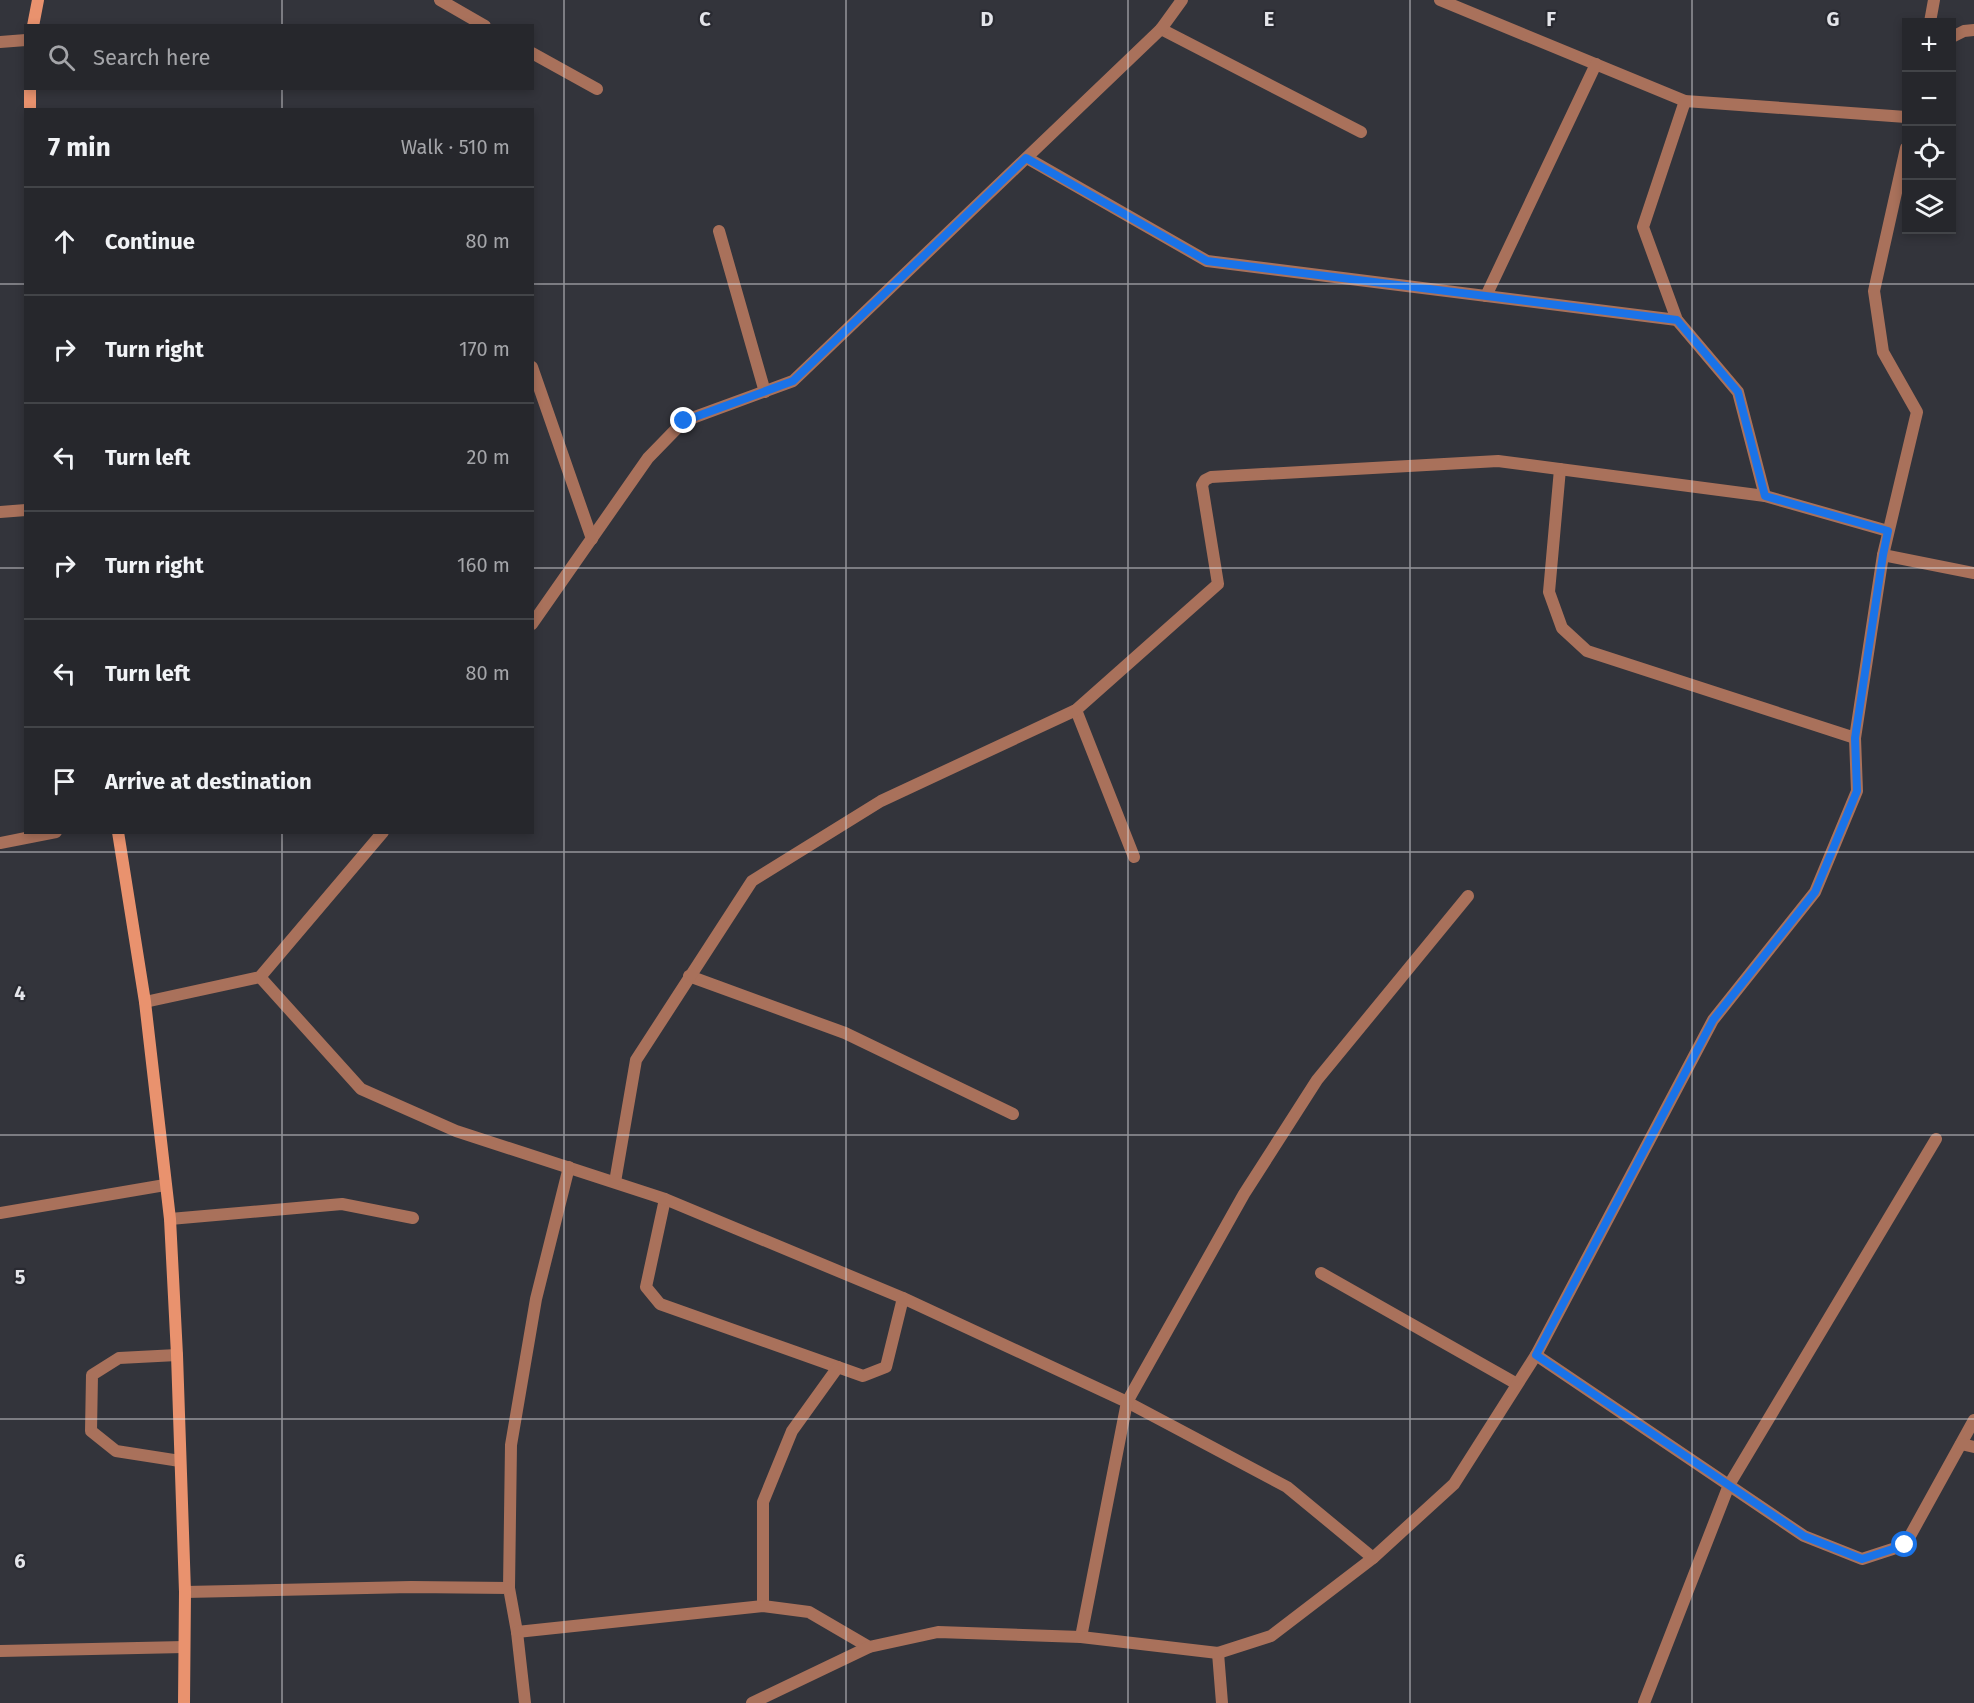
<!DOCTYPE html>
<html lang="en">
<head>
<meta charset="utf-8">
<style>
	body { margin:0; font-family:"Fira Sans",sans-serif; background:#323338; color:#f1f3f6 }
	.controls { position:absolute; right:18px; top:18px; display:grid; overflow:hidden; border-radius:0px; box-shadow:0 3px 9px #0003 }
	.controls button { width:54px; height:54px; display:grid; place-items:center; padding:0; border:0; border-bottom:2px solid #424448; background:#26272c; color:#f1f3f6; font:30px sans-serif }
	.stop { position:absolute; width:18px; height:18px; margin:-14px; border:4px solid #1a73e8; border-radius:50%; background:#fff }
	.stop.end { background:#1a73e8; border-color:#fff; box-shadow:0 2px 6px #0008 }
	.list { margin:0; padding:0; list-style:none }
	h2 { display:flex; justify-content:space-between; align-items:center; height:78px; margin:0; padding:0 24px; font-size:26px }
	h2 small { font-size:20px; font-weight:400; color:#a4a5a9 }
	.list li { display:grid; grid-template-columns:39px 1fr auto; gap:18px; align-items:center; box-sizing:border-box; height:108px; padding:0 24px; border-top:2px solid #424448 }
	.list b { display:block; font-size:22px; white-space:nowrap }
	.list em { font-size:20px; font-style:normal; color:#a4a5a9 }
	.icon { flex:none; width:33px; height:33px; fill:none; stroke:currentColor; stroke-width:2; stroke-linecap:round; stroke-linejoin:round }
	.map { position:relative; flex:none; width:1974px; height:1703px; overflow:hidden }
	.search { position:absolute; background:#26272c; box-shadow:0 3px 9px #0003; left:24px; top:24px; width:510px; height:66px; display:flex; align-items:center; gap:15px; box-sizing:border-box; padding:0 21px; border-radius:0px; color:#a4a5a9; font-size:22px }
	.panel { position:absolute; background:#26272c; box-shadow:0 3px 9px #0003; left:24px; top:108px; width:510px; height:726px; border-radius:0px }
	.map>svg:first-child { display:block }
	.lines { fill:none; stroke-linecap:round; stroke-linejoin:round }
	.lane { stroke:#a9715b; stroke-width:12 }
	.street { stroke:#a9715b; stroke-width:12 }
	.secondary { stroke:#e9926e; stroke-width:12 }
	.route { stroke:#1a73e8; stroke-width:8 }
	.grid { fill:none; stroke:#e4e5ea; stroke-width:1.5; stroke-opacity:0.55 }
	.grid-label { font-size:20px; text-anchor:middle; font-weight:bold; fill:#e4e5ea; stroke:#292a31; stroke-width:4.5; stroke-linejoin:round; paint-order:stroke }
</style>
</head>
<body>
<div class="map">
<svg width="1974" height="1703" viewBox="0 0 1974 1703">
	<rect width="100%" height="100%" fill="#33343b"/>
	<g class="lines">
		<g class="lane">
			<polyline points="665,1199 646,1287 660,1304 863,1376 886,1367 903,1298"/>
			<polyline points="177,1355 119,1358 92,1375 91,1431 116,1451 180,1461"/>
			<polyline points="763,1606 763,1502 792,1431 838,1367"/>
		</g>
		<g class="street">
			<polyline points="440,0 485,26"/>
			<polyline points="1440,0 1685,101 1906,117"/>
			<polyline points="1930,22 1934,0"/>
			<polyline points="1161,29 1361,132"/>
			<polyline points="1952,37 1964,31 1974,30"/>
			<polyline points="0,42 26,40"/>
			<polyline points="532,53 597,89"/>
			<polyline points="1685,101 1643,227 1677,320 1738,392 1765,496 1888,531"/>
			<polyline points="1027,158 1207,261 1677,320"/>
			<polyline points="719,231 765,392"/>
			<polyline points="1486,296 1596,64"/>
			<polyline points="532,367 592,539"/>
			<polyline points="1560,469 1549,592 1562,628 1587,651 1855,738"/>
			<polyline points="0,512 26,510"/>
			<polyline points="1883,555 1974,573"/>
			<polyline points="532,624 648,458 684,421 793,381 1161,29 1182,0"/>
			<polyline points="1076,710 1134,857"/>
			<polyline points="0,843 56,832"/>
			<polyline points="689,976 845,1033 1013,1114"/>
			<polyline points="260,977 361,1089 456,1131 665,1199 903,1298 1127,1402 1287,1487 1373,1558"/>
			<polyline points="145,1002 260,977 383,832"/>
			<polyline points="615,1182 636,1060 752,881 881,801 1076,710 1218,584 1202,485 1205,480 1211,477 1498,461 1765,496"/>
			<polyline points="0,1213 165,1185"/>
			<polyline points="170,1219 342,1204 413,1218"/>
			<polyline points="1321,1273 1517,1384"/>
			<polyline points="1536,1355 1804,1536 1862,1559 1905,1545 1974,1420"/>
			<polyline points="1961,1444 1974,1447"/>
			<polyline points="509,1588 511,1445 536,1299 569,1167"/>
			<polyline points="185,1592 411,1587 509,1588 517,1632 525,1703"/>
			<polyline points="517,1632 763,1606 809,1612 869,1647"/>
			<polyline points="1081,1637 1127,1402 1244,1194 1317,1080 1468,896"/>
			<polyline points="0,1651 184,1647"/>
			<polyline points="1218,1653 1222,1703"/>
			<polyline points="752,1703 869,1647 938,1632 1081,1637 1218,1653 1271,1636 1373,1558 1454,1484 1536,1355 1713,1020 1815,892 1857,791 1855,738 1883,555 1917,412 1883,352 1874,291 1906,148"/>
			<polyline points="1644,1703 1729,1485 1936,1139"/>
		</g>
		<g class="secondary">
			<polyline points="33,26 38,0"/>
			<polyline points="30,110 30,88"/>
			<polyline points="118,832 145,1002 170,1219 177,1355 185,1592 184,1703"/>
		</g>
	</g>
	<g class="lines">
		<polyline class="route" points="684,421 793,381 1026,158 1207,261 1677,320 1738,392 1765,496 1888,531 1883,555 1855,738 1857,791 1815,892 1713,1020 1536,1355 1804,1536 1862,1559 1905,1545"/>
	</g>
	<path class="grid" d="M282,0V26M564,0V1703M846,0V1703M1128,0V1703M1410,0V1703M1692,0V1703M282,88V110M0,284H26M532,284H1974M0,568H26M532,568H1974M282,832V1703M0,852H1974M0,1135H1974M0,1419H1974"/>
	<g class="grid-label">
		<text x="705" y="26">C</text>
		<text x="987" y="26">D</text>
		<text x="1269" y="26">E</text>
		<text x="1551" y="26">F</text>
		<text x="1833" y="26">G</text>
		<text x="20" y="1000">4</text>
		<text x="20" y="1284">5</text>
		<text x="20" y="1568">6</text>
	</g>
</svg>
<div class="controls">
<button>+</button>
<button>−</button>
<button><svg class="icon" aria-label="locate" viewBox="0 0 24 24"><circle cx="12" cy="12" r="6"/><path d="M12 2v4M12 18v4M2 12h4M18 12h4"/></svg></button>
<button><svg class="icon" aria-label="layers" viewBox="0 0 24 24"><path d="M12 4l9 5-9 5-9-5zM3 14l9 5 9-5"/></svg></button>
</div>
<div class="stop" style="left:1905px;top:1545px"></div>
<div class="stop end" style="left:684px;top:421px"></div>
<div class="search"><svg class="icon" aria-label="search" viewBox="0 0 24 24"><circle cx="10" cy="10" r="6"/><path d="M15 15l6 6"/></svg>Search here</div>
<section class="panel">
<h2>7 min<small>Walk · 510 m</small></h2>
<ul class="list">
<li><svg class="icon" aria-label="ahead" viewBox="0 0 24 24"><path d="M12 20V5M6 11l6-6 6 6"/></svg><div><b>Continue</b></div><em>80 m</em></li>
<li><svg class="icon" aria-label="right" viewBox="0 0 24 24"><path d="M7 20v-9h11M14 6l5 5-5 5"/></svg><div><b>Turn right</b></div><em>170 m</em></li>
<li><svg class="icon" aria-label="left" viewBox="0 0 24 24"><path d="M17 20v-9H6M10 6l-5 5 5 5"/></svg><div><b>Turn left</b></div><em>20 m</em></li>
<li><svg class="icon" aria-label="right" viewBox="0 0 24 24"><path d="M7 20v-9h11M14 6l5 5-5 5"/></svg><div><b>Turn right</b></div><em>160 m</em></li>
<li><svg class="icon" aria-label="left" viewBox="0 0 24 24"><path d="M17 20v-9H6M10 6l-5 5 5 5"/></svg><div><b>Turn left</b></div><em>80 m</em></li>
<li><svg class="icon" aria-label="arrive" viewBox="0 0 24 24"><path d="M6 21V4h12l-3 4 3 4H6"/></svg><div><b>Arrive at destination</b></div></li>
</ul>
</section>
</div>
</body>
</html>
